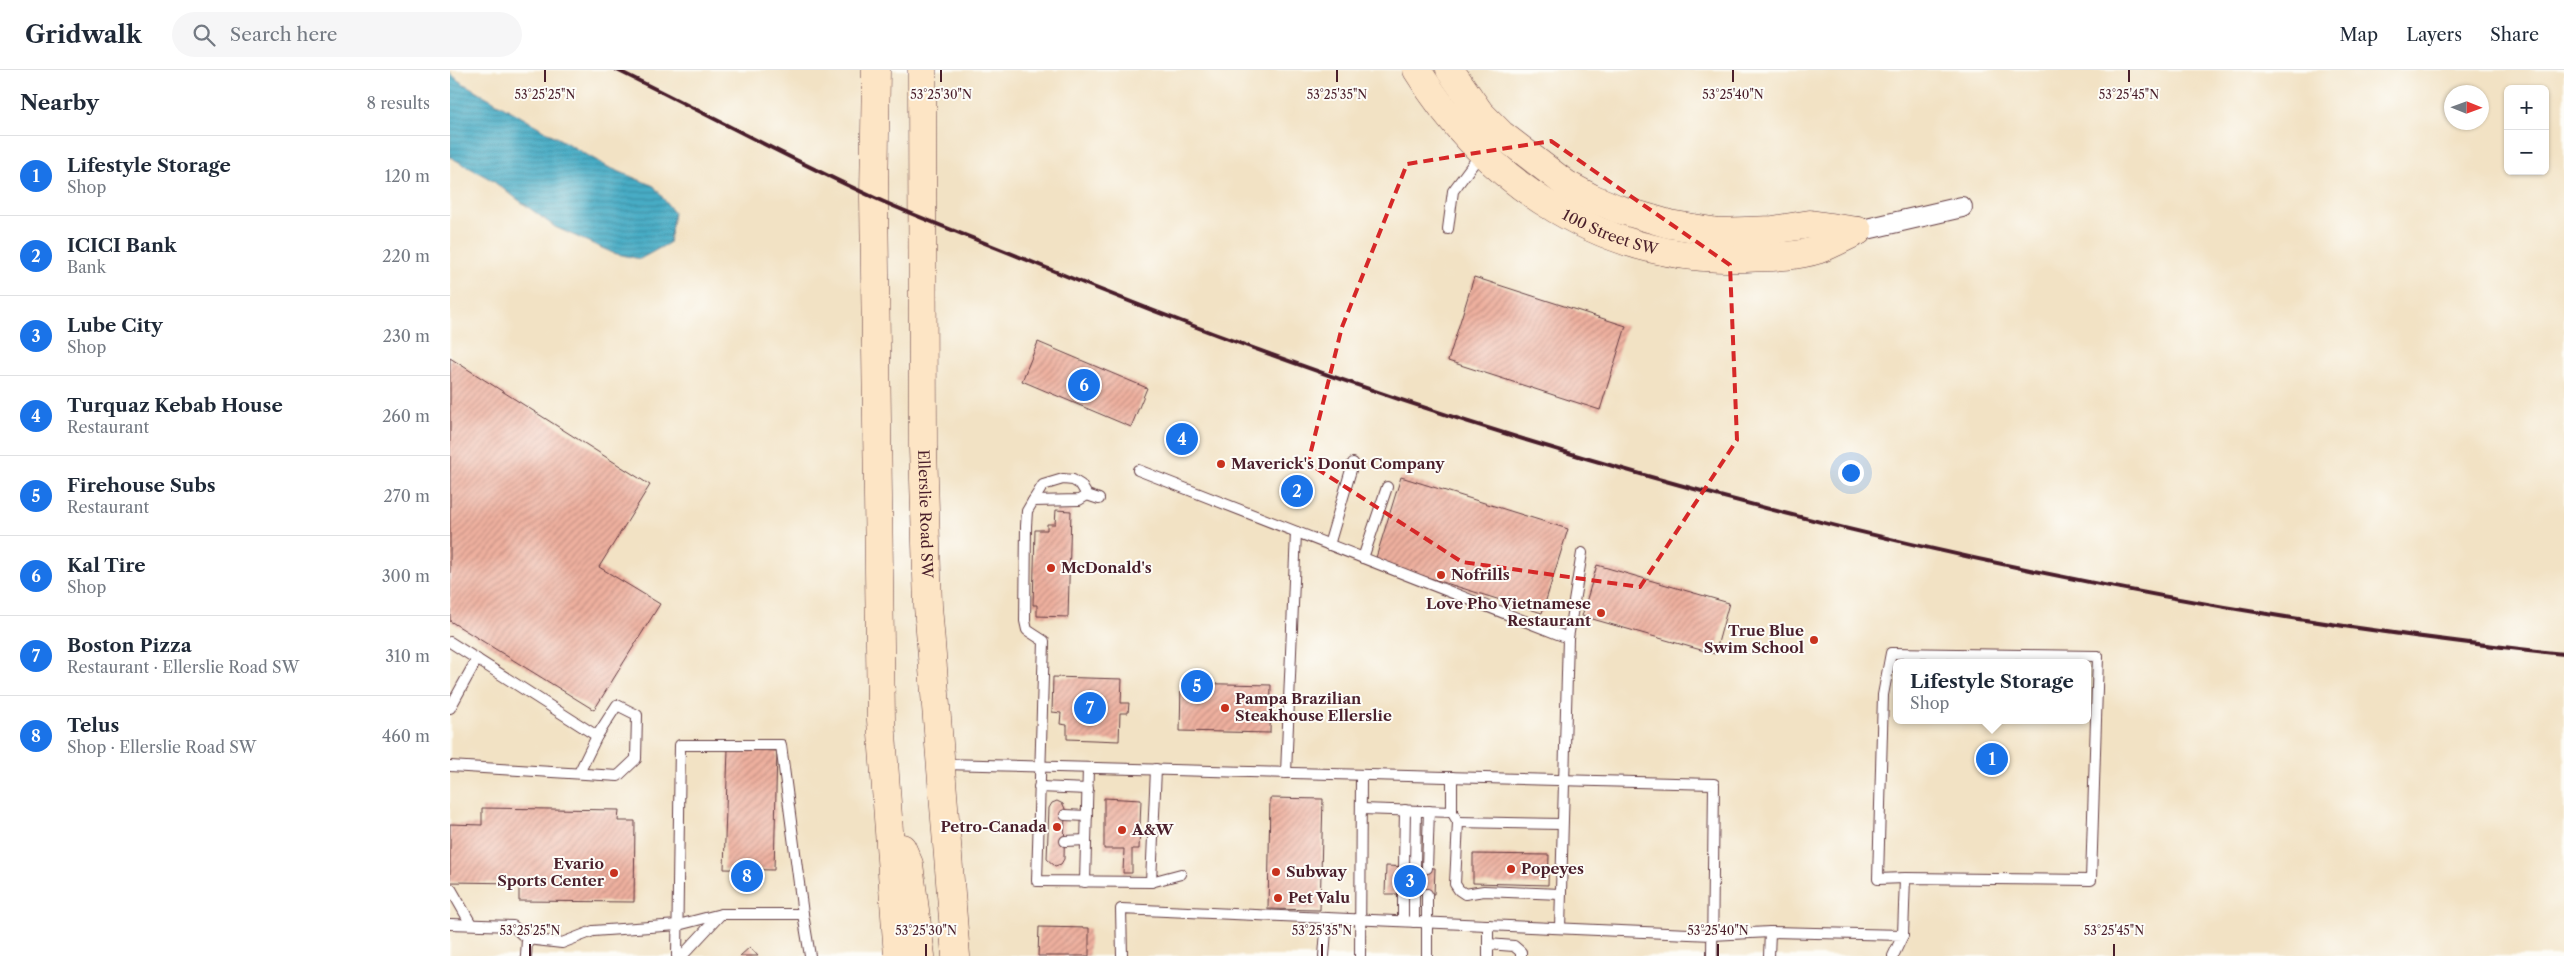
<!DOCTYPE html>
<html lang="en">
<head>
<meta charset="utf-8">
<style>
	body { margin:0; font-family:"Libre Caslon Text",serif; background:#f6f6f7; color:#1f2937 }
	.controls { position:absolute; right:15px; top:15px; display:grid; overflow:hidden; border-radius:8px; box-shadow:0 1px 4px #0004 }
	.controls button { width:45px; height:45px; display:grid; place-items:center; padding:0; border:0; border-bottom:1px solid #e0e1e3; background:#fff; color:#1f2937; font:25px sans-serif }
	.compass { position:absolute; left:1994px; top:15px; width:45px; height:45px; border-radius:50%; background:#fff; box-shadow:0 1px 4px #0004; rotate:91deg }
	.you { position:absolute; left:1400px; top:402px; width:18px; height:18px; margin:-12px; border:4px solid #fff; border-radius:50%; background:#1a73e8; box-shadow:0 0 0 8px #1a73e833 }
	.badge { display:grid; place-items:center; width:32px; height:32px; border-radius:50%; background:#1a73e8; color:#fff; font-size:16px; font-weight:700 }
	.pin { position:absolute; translate:-50% -50%; border:2px solid #fff; box-shadow:0 1px 5px #0006 }
	.popup { position:absolute; left:1443px; top:589px; width:198px; height:65px; box-sizing:border-box; display:grid; place-content:center; border-radius:8px; background:#fff; filter:drop-shadow(0 1px 4px #0005); font-size:16px; white-space:nowrap; color:#747a83 }
	.popup b { font-size:19px; color:#1f2937 }
	.popup::after { content:''; position:absolute; left:50%; top:100%; margin-left:-10px; border:10px solid transparent; border-top-color:#fff }
	.list { margin:0; padding:0; list-style:none }
	h2 { display:flex; justify-content:space-between; align-items:center; height:65px; margin:0; padding:0 20px; font-size:21px }
	h2 small { font-size:16px; font-weight:400; color:#747a83 }
	.list li { display:grid; grid-template-columns:32px 1fr auto; gap:15px; align-items:center; box-sizing:border-box; height:80px; padding:0 20px; border-top:1px solid #e0e1e3 }
	.list b { display:block; font-size:19px; white-space:nowrap }
	.list p { margin:0; font-size:16px; white-space:nowrap; color:#747a83 }
	.list em { font-size:16px; font-style:normal; color:#747a83 }
	.icon { flex:none; width:28px; height:28px; fill:none; stroke:currentColor; stroke-width:2; stroke-linecap:round; stroke-linejoin:round }
	.map { position:relative; flex:none; width:2114px; height:886px; overflow:hidden }
	header { display:flex; align-items:center; gap:30px; box-sizing:border-box; height:70px; padding:0 25px; background:#fff; border-bottom:1px solid #e0e1e3 }
	header strong { font-size:24px }
	nav { display:flex; gap:28px; margin-inline-start:auto; font-size:18px }
	.search { width:350px; height:45px; background:#f6f6f7; display:flex; align-items:center; gap:12px; box-sizing:border-box; padding:0 18px; border-radius:28px; color:#747a83; font-size:19px }
	main { display:flex }
	aside { flex:1; background:#fff }
	.map>svg:first-child { display:block }
	.water { fill:url(#water-rules); stroke:#486678 }
	.building { fill:url(#building-hatch) }
	.lines { fill:none; stroke-linecap:round; stroke-linejoin:round }
	.lane-casing { stroke:#633c42; stroke-width:12 }
	.street-casing { stroke:#633c42; stroke-width:22 }
	.secondary-casing { stroke:#633c42; stroke-width:29 }
	.lane { stroke:#fff; stroke-width:10 }
	.street { stroke:#fff; stroke-width:20 }
	.secondary { stroke:#fde5c5; stroke-width:28 }
	.rail { stroke:#4a1f2b; stroke-width:4 }
	.marked { fill:none; stroke:#d62828; stroke-width:4; stroke-dasharray:10 6; stroke-linejoin:round }
	.ticks { fill:none; stroke:#4a1f2b; stroke-width:2 }
	.poi-dot { fill:#c8321e; stroke:#fdfcf7; stroke-width:2 }
	.labels { text-anchor:middle; stroke-width:4; stroke-linejoin:round; paint-order:stroke }
	.street-label { font-size:15px; fill:#4a1f2b; stroke:#fdfcf7 }
	.poi-label { font-size:15px; font-weight:bold; fill:#4a1f2b; stroke:#fdfcf7; text-anchor:start }
	.ticks-label { font-size:12px; text-anchor:middle; fill:#4a1f2b; stroke:#fdfcf7; stroke-width:4; stroke-linejoin:round; paint-order:stroke }
</style>
</head>
<body>
<header>
<strong>Gridwalk</strong>
<div class="search"><svg class="icon" aria-label="search" viewBox="0 0 24 24"><circle cx="10" cy="10" r="6"/><path d="M15 15l6 6"/></svg>Search here</div>
<nav><a>Map</a><a>Layers</a><a>Share</a></nav>
</header>
<main>
<aside>
<h2>Nearby<small>8 results</small></h2>
<ul class="list">
<li><span class="badge">1</span><div><b>Lifestyle Storage</b><p>Shop</p></div><em>120 m</em></li>
<li><span class="badge">2</span><div><b>ICICI Bank</b><p>Bank</p></div><em>220 m</em></li>
<li><span class="badge">3</span><div><b>Lube City</b><p>Shop</p></div><em>230 m</em></li>
<li><span class="badge">4</span><div><b>Turquaz Kebab House</b><p>Restaurant</p></div><em>260 m</em></li>
<li><span class="badge">5</span><div><b>Firehouse Subs</b><p>Restaurant</p></div><em>270 m</em></li>
<li><span class="badge">6</span><div><b>Kal Tire</b><p>Shop</p></div><em>300 m</em></li>
<li><span class="badge">7</span><div><b>Boston Pizza</b><p>Restaurant · Ellerslie Road SW</p></div><em>310 m</em></li>
<li><span class="badge">8</span><div><b>Telus</b><p>Shop · Ellerslie Road SW</p></div><em>460 m</em></li>
</ul>
</aside>
<div class="map">
<svg width="2114" height="886" viewBox="0 0 2114 886">
	<defs>
		<pattern id="water-rules" width="6" height="5" patternUnits="userSpaceOnUse" patternTransform="scale(1.25)"><rect width="6" height="5" fill="#46acc5"/><path d="M0 2.5h6" fill="none" stroke="#3c8ba0"/></pattern>
		<pattern id="building-hatch" width="6" height="6" patternUnits="userSpaceOnUse" patternTransform="scale(1.25)"><rect width="6" height="6" fill="#eeb09f"/><path d="M-1 1l2-2M0 6l6-6M5 7l2-2" fill="none" stroke="#c38f82"/></pattern>
	</defs>
	<rect width="100%" height="100%" fill="#fdfcf7"/>
	<filter id="ink" filterUnits="userSpaceOnUse"><feTurbulence type="fractalNoise" baseFrequency=".02" numOctaves="2"/><feDisplacementMap in="SourceGraphic" scale="10" xChannelSelector="R" yChannelSelector="G"/><feConvolveMatrix kernelMatrix="1 2 1 2 8 2 1 2 1" color-interpolation-filters="sRGB"/></filter>
	<filter id="wash" filterUnits="userSpaceOnUse"><feTurbulence type="fractalNoise" baseFrequency=".0096" numOctaves="4" result="noise"/><feDisplacementMap in="SourceGraphic" scale="20" xChannelSelector="R" yChannelSelector="G"/><feGaussianBlur stdDeviation="1.12" result="paint"/><feColorMatrix in="noise" values="0 0 0 0 0 0 0 0 0 0 0 0 0 0 0 0 0 1.4 0 .05"/><feComposite in="paint" operator="in"/></filter>
	<g filter="url(#wash)">
		<rect width="100%" height="100%" fill="#f2e2c4"/>
		<polygon class="water" points="0,3 9,11 158,97 204,116 224,143 219,173 190,189 163,183 105,157 40,109 0,87"/>
		<g id="blocks">
			<g class="building">
				<polygon points="1024,207 1176,256 1150,340 998,291"/>
				<polygon points="588,272 697,318 681,357 572,311"/>
				<polygon points="0,288 200,415 149,497 210,534 144,640 0,551"/>
				<polygon points="951,407 1118,459 1092,543 925,491"/>
				<polygon points="606,440 621,441 618,547 587,546 587,535 583,535 585,460 597,460 597,454 605,454"/>
				<polygon points="1147,495 1279,533 1265,584 1132,546"/>
				<polygon points="603,607 672,609 671,633 679,633 678,643 670,643 669,671 617,669 617,655 610,654 611,643 602,642"/>
				<polygon points="731,613 821,615 820,663 730,661"/>
				<polygon points="278,679 327,681 324,800 274,799"/>
				<polygon points="654,728 691,730 689,779 682,779 682,803 673,803 674,779 654,779"/>
				<polygon points="820,728 873,729 870,840 818,839"/>
				<polygon points="607,731 613,734 615,739 614,789 611,794 605,796 597,789 599,738 602,733"/>
				<polygon points="32,738 169,740 168,751 185,751 184,832 69,831 69,813 0,812 0,754 32,755"/>
				<polygon points="1023,784 1099,785 1098,815 1023,813"/>
				<polygon points="936,796 985,798 984,824 935,824"/>
				<polygon points="589,857 639,858 639,886 588,886"/>
				<polygon points="300,877 308,886 290,886"/>
			</g>
		</g>
	</g>
	<g filter="url(#ink)">
		<use href="#blocks" fill-opacity="0" stroke="#633c42" stroke-width="1"/>
		<g class="lines">
			<g class="lane-casing">
				<g id="lane">
					<polyline points="998,159 1003,121 1032,82"/>
					<polyline points="688,400 1118,568"/>
					<polyline points="649,429 637,425 631,415 623,410 613,409 593,415 583,431 577,441 576,456 575,551 577,560 594,571 587,811 701,812 731,804"/>
					<polyline points="583,431 629,430 637,425"/>
					<polyline points="879,475 903,393"/>
					<polyline points="913,488 937,417"/>
					<polyline points="0,572 147,666 167,635 187,645 186,689 168,706 0,696"/>
					<polyline points="0,638 27,589"/>
					<polyline points="493,694 1264,714 1262,886"/>
					<polyline points="129,703 147,666"/>
					<polyline points="836,703 846,462"/>
					<polyline points="589,717 638,719"/>
					<polyline points="911,739 1002,742 1002,707"/>
					<polyline points="1002,742 1008,752 1005,814 1009,820 1015,824 1034,821 1110,824"/>
					<polyline points="615,745 637,746"/>
					<polyline points="1008,752 1112,754"/>
					<polyline points="615,771 636,770"/>
					<polyline points="954,797 955,740"/>
					<polyline points="965,797 966,741"/>
					<polyline points="977,798 979,741"/>
					<polyline points="635,812 638,698"/>
					<polyline points="701,812 706,699"/>
					<polyline points="1,819 21,854"/>
					<polyline points="953,851 953,824"/>
					<polyline points="964,852 964,824"/>
					<polyline points="0,854 63,856 77,869 76,886"/>
					<polyline points="1110,858 1118,568 1132,483"/>
					<polyline points="1453,865 1455,808 1641,810 1648,586 1441,583 1433,625 1428,809 1455,808"/>
					<polyline points="77,869 112,873 143,861 228,855 271,844"/>
					<polyline points="1038,874 1064,876 1071,882 1071,886"/>
					<polyline points="227,886 230,675 331,675 353,844"/>
					<polyline points="232,886 271,844 353,844 360,886"/>
					<polyline points="672,886 671,839 1262,865 1320,862 1453,865 1443,886"/>
					<polyline points="874,886 877,848"/>
					<polyline points="910,886 911,705"/>
					<polyline points="977,886 977,824"/>
					<polyline points="1038,886 1038,855"/>
					<polyline points="1319,886 1320,862"/>
				</g>
			</g>
			<g class="street-casing">
				<polyline id="street" points="1408,161 1512,137"/>
			</g>
			<g class="secondary-casing">
				<g id="secondary">
					<polyline points="426,0 424,127 431,650 448,886"/>
					<path id="s1" d="M472,0L473,378L478,536L506,886"/>
					<path id="s2" d="M967,0C1038,116 1157,193 1296,188C1319,187 1345,187 1367,180C1381,175 1395,167 1408,161"/>
					<polyline points="1000,0 1030,43 1051,64 1116,114 1142,128 1168,139 1219,154 1268,162 1323,160 1360,154 1408,161"/>
					<polyline points="452,778 459,794 471,886"/>
				</g>
			</g>
			<use href="#lane" class="lane"/>
			<use href="#street" class="street"/>
			<use href="#secondary" class="secondary"/>
			<path class="rail" d="M167,0C253,42 338,88 425,128C474,150 526,169 577,190C1066,393 1587,528 2114,584"/>
		</g>
	</g>
	<path class="marked" d="M1101,71L1280,195L1287,370L1190,517L1012,492L858,393L892,257L957,94Z"/>
	<path class="ticks" d="M95,12V0M491,12V0M887,12V0M1283,12V0M1679,12V0M80,886V874M476,886V874M872,886V874M1268,886V874M1664,886V874"/>
	<g class="poi-dot">
		<circle cx="771" cy="394" r="5"/>
		<circle cx="601" cy="498" r="5"/>
		<circle cx="991" cy="505" r="5"/>
		<circle cx="1151" cy="543" r="5"/>
		<circle cx="1364" cy="570" r="5"/>
		<circle cx="775" cy="638" r="5"/>
		<circle cx="607" cy="757" r="5"/>
		<circle cx="672" cy="760" r="5"/>
		<circle cx="1061" cy="799" r="5"/>
		<circle cx="826" cy="802" r="5"/>
		<circle cx="164" cy="803" r="5"/>
		<circle cx="828" cy="828" r="5"/>
	</g>
	<g class="labels">
		<g class="street-label">
			<text dy="5" stroke="none"><textPath href="#s2" startOffset="258">100 Street SW</textPath></text>
			<text dy="5" stroke="none"><textPath href="#s1" startOffset="444">Ellerslie Road SW</textPath></text>
		</g>
		<g class="poi-label">
			<text x="781" y="399">Maverick's Donut Company</text>
			<text x="611" y="503">McDonald's</text>
			<text x="1001" y="510">Nofrills</text>
			<text x="1141" y="539" text-anchor="end">Love Pho Vietnamese<tspan x="1141" dy="17">Restaurant</tspan></text>
			<text x="1354" y="566" text-anchor="end">True Blue<tspan x="1354" dy="17">Swim School</tspan></text>
			<text x="785" y="634">Pampa Brazilian<tspan x="785" dy="17">Steakhouse Ellerslie</tspan></text>
			<text x="597" y="762" text-anchor="end">Petro-Canada</text>
			<text x="682" y="765">A&amp;W</text>
			<text x="154" y="799" text-anchor="end">Evario<tspan x="154" dy="17">Sports Center</tspan></text>
			<text x="1071" y="804">Popeyes</text>
			<text x="836" y="807">Subway</text>
			<text x="838" y="833">Pet Valu</text>
		</g>
	</g>
	<g class="ticks-label">
		<text x="95" y="29">53°25'25"N</text>
		<text x="491" y="29">53°25'30"N</text>
		<text x="887" y="29">53°25'35"N</text>
		<text x="1283" y="29">53°25'40"N</text>
		<text x="1679" y="29">53°25'45"N</text>
		<text x="80" y="865">53°25'25"N</text>
		<text x="476" y="865">53°25'30"N</text>
		<text x="872" y="865">53°25'35"N</text>
		<text x="1268" y="865">53°25'40"N</text>
		<text x="1664" y="865">53°25'45"N</text>
	</g>
</svg>
<div class="controls">
<button>+</button>
<button>−</button>
</div>
<svg class="compass" viewBox="-18 -18 36 36"><path d="M0-13l5 13h-10z" fill="#e53935"/><path d="M0 13l5-13h-10z" fill="#747a83"/></svg>
<div class="you"></div>
<div class="pin badge" style="left:1542px;top:689px">1</div>
<div class="popup"><b>Lifestyle Storage</b>Shop</div>
<div class="pin badge" style="left:847px;top:421px">2</div>
<div class="pin badge" style="left:960px;top:811px">3</div>
<div class="pin badge" style="left:732px;top:369px">4</div>
<div class="pin badge" style="left:747px;top:616px">5</div>
<div class="pin badge" style="left:634px;top:315px">6</div>
<div class="pin badge" style="left:640px;top:638px">7</div>
<div class="pin badge" style="left:297px;top:806px">8</div>
</div>
</main>
</body>
</html>
